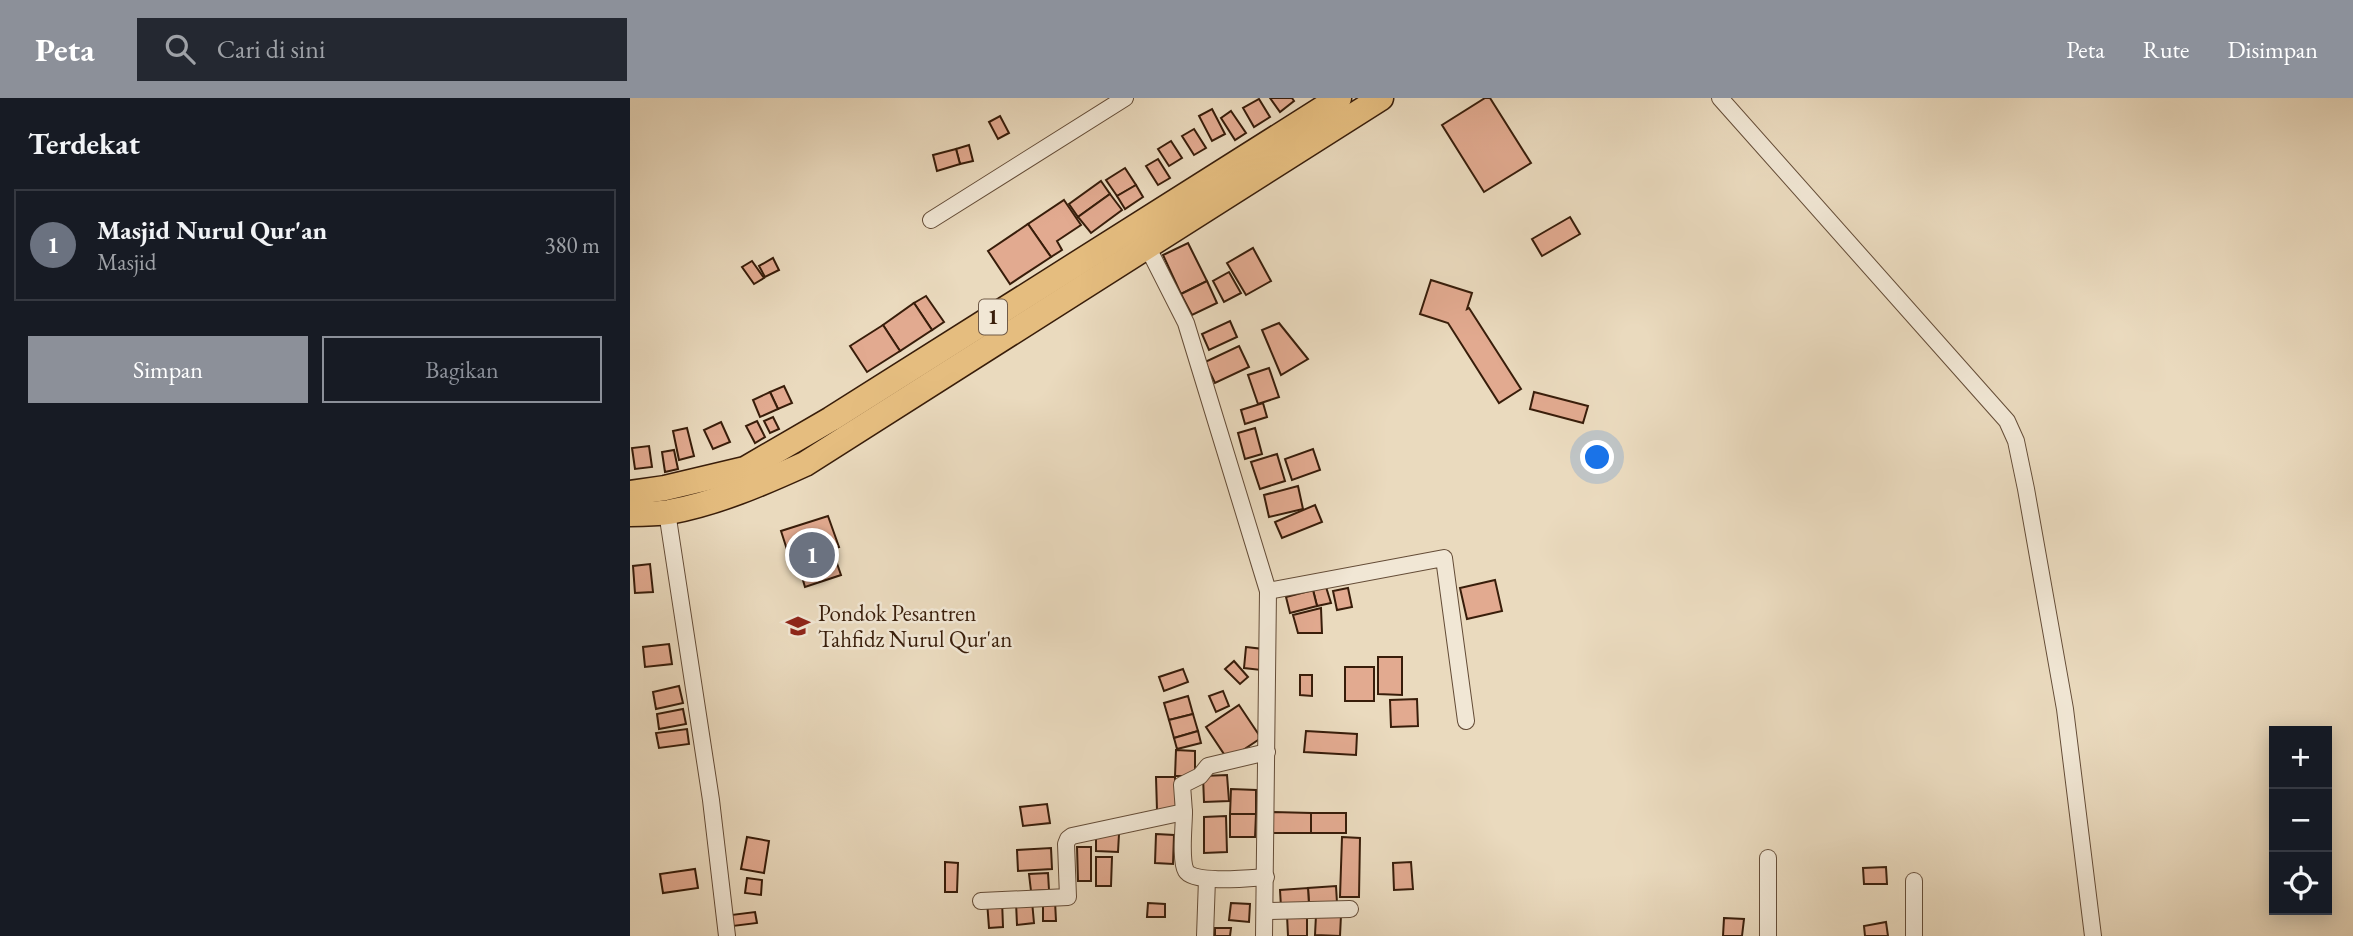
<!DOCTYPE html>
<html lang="id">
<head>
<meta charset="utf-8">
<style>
	body { margin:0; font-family:"EB Garamond",serif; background:#242831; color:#f1f3f6 }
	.controls { position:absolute; right:21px; bottom:21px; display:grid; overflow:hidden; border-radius:0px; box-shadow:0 4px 18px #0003 }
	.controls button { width:63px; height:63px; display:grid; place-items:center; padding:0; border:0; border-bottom:2px solid #363941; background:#171b24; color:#f1f3f6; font:35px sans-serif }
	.you { position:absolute; left:968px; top:360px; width:24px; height:24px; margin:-18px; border:5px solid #fff; border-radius:50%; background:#1a73e8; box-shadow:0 0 0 10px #1a73e833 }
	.badge { display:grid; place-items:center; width:46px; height:46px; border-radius:50%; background:#8c9099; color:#fff; font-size:23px; font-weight:700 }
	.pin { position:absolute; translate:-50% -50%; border:4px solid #fff; box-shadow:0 2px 7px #0006 }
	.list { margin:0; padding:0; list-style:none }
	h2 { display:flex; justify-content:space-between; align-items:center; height:91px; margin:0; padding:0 28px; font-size:30px }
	h2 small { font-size:23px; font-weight:400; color:#9ea1a6 }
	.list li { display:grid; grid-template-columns:46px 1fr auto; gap:21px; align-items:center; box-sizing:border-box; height:112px; margin:0 14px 14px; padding:0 14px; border:2px solid #363941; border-radius:0px }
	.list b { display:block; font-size:26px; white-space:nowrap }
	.list p { margin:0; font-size:23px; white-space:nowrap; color:#9ea1a6 }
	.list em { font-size:23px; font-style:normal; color:#9ea1a6 }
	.actions { display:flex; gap:14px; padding:21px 28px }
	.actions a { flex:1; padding:16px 0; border:2px solid #8c9099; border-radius:0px; text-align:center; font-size:24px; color:#8c9099 }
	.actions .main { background:#8c9099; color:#fff }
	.icon { flex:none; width:38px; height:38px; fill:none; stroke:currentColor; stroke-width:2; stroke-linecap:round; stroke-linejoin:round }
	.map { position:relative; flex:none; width:1723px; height:838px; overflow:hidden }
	header { display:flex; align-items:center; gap:42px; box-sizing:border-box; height:98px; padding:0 35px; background:#8c9099; color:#fff }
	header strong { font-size:33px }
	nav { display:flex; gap:38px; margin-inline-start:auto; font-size:24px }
	.search { width:490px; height:63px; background:#242831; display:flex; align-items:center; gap:18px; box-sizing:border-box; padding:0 24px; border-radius:0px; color:#9ea1a6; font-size:26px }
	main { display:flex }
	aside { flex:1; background:#171b24 }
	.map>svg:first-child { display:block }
	.building { fill:#e2aa90; stroke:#381d0a; stroke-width:2 }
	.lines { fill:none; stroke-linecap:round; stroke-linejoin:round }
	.minor-casing { stroke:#644c37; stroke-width:18 }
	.trunk-casing { stroke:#381d0a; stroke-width:27 }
	.minor { stroke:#f1e7d5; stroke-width:16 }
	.trunk { stroke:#e5bd7f; stroke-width:24 }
	.labels { text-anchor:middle; stroke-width:5; stroke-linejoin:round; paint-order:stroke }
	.shield { fill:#f1e7d5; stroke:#705a47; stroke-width:2 }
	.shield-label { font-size:21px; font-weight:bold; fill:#381d0a }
	.poi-label { font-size:23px; fill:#381d0a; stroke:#f1e7d5; text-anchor:start }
</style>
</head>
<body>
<header>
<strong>Peta</strong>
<div class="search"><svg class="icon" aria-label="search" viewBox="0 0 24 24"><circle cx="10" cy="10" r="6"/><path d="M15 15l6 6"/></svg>Cari di sini</div>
<nav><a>Peta</a><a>Rute</a><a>Disimpan</a></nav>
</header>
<main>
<aside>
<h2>Terdekat<small></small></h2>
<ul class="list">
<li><span class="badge" style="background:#6b7280">1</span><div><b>Masjid Nurul Qur'an</b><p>Masjid</p></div><em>380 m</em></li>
</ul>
<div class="actions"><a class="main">Simpan</a><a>Bagikan</a></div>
</aside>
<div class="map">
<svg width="1723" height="838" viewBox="0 0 1723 838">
	<rect width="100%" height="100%" fill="#eadabe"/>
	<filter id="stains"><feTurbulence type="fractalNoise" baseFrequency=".00286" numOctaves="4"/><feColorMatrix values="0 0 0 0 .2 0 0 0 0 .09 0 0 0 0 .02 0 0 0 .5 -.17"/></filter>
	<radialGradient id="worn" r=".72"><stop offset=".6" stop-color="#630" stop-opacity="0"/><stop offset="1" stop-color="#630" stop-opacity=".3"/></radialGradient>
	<g class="building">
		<polygon points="640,0 662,0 664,3 650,14"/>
		<polygon points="855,0 860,0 901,65 854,94 812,27"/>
		<polygon points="629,1 640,19 624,29 613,10"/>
		<polygon points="582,11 595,36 582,43 569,18"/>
		<polygon points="601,13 616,35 605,42 591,20"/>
		<polygon points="370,18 379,35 368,41 359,24"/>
		<polygon points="564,31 576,50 564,57 552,38"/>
		<polygon points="541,43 552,60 539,68 528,51"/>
		<polygon points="339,47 343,63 330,66 326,51"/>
		<polygon points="326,51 330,66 307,73 303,57"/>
		<polygon points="528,61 540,80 528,87 516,68"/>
		<polygon points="495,70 506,87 487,98 476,82"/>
		<polygon points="471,83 480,96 448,119 439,106"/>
		<polygon points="506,87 513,99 495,111 487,98"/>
		<polygon points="480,96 492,112 461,135 448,119"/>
		<polygon points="434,102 451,127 427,143 432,152 421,159 398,126"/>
		<polygon points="940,119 950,136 912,158 902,141"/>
		<polygon points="398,126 421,159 380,186 358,153"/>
		<polygon points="558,145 577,183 551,196 533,157"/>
		<polygon points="623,150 641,183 616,197 597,165"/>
		<polygon points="143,160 149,172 135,179 129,168"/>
		<polygon points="122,163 134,180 124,186 112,169"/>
		<polygon points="599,174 611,195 594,204 583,183"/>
		<polygon points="801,182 842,195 837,211 839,210 891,291 869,305 818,225 790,216"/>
		<polygon points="577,183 587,205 562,217 551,196"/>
		<polygon points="296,198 314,224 302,232 284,205"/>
		<polygon points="284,205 302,232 270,253 253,227"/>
		<polygon points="600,223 607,239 579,252 572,236"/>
		<polygon points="649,225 678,261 651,277 632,232"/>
		<polygon points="253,227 270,253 237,274 220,248"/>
		<polygon points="609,248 619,269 585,285 575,264"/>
		<polygon points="639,270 649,299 628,306 618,277"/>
		<polygon points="154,288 162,305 148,311 140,294"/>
		<polygon points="140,294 148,311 130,319 123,302"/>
		<polygon points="904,294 958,308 953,325 900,311"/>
		<polygon points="633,305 637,319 615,326 611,312"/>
		<polygon points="143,319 149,331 140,335 134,323"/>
		<polygon points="127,323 135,339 125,345 116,328"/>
		<polygon points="91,324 100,344 83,351 74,332"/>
		<polygon points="57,330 64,358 49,362 43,333"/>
		<polygon points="625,330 632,356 615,361 608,335"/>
		<polygon points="19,348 22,369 5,371 2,350"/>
		<polygon points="683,351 690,372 662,382 655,361"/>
		<polygon points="44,352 48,371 35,374 32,354"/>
		<polygon points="647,356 655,383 630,391 621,364"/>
		<polygon points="668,388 673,411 639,419 634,397"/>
		<polygon points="685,407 692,424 652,440 645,424"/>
		<polygon points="198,418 209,449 202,451 211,477 175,489 167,462 161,464 151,433"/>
		<polygon points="20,466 23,494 5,495 3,468"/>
		<polygon points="865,482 872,513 837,521 830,490"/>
		<polygon points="696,489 701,505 687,508 683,492"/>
		<polygon points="718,490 722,509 707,512 703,493"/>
		<polygon points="683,492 687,508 660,515 656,499"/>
		<polygon points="691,510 692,535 668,535 663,517"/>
		<polygon points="39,546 42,566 15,569 13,549"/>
		<polygon points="616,549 633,551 631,572 614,570"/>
		<polygon points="748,559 772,559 772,597 748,596"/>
		<polygon points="604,563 618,579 610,586 595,571"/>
		<rect x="715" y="569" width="29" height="34"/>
		<polygon points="553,571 558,584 534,593 529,579"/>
		<polygon points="670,577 682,577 682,598 670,597"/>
		<polygon points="49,588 53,605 26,611 23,594"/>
		<polygon points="593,593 599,608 586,614 579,598"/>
		<polygon points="558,598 563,616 539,622 534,605"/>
		<polygon points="787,601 788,628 761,629 760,602"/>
		<polygon points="609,607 631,640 598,662 576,629"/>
		<polygon points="53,611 56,626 29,631 27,616"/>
		<polygon points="563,616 568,633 544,640 539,622"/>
		<polygon points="57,631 59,646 29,650 26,635"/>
		<polygon points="568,633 571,645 547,651 544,640"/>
		<polygon points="676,633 727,636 726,657 674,654"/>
		<polygon points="546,652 565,653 565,678 545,678"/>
		<polygon points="597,677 599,703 574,704 573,678"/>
		<polygon points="526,679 545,679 546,712 527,712"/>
		<polygon points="601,691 626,692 626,716 600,716"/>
		<polygon points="417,706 420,725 393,728 390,709"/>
		<polygon points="643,714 681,715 681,735 643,735"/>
		<rect x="681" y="715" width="35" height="20"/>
		<polygon points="600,716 626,716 625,739 600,739"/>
		<polygon points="596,718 597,754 574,755 574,719"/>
		<polygon points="466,735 489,736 488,754 466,753"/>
		<polygon points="526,736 544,737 543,766 525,765"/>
		<polygon points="117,739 139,743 134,775 111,771"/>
		<polygon points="712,739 730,740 729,799 710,799"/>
		<polygon points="447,749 461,749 461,783 448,783"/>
		<polygon points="421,750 422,771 388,773 387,752"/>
		<polygon points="466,759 482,759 481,788 466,788"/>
		<polygon points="315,764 328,765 327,794 315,794"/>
		<polygon points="781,764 783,791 764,792 763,765"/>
		<polygon points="1256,769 1257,786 1234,786 1233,770"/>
		<polygon points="65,771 68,790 33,795 30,776"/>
		<polygon points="418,775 419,792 401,793 399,776"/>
		<polygon points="117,780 132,782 131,797 115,795"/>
		<polygon points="706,788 707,805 679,807 678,790"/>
		<polygon points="678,790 679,807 651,809 650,792"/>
		<polygon points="372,802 373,829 359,830 357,803"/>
		<polygon points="402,803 404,825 387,827 386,804"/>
		<polygon points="425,803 426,823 413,823 413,804"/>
		<polygon points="518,805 535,806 535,819 517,819"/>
		<polygon points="601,805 620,806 619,824 599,822"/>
		<polygon points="125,814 127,825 103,828 101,817"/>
		<polygon points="657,817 677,817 677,838 658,838"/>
		<polygon points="686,817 711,817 710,838 685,837"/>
		<polygon points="1094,820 1114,821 1112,838 1093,838"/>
		<polygon points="1256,824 1258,838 1235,838 1234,828"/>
		<polygon points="585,830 601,830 600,838 585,838"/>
	</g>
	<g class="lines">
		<g class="minor-casing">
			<g id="minor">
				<polyline points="1090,0 1377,323 1386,343 1396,391 1435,611 1463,838"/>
				<polyline points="301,122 495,0"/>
				<polyline points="517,148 556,225 638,493 634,838"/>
				<polyline points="37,414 81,702 97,838"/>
				<polyline points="638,493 814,460 836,623"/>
				<path d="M554,714C554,728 550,762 556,773C563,786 621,780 636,779"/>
				<polyline points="351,803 438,799 436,746 438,741 442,738 554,714 552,687 570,678 578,668 637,654"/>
				<polyline points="635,813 720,811"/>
				<polyline points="575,838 577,781"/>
				<polyline points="1138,838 1138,760"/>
				<polyline points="1284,838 1284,783"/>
			</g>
		</g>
		<g class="trunk-casing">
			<g id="trunk">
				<polyline points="0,395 35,390 115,371 201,321 709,0"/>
				<path d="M0,416C13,416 26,416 39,414C87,405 131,386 175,366L751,0"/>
			</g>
		</g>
		<use href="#minor" class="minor"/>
		<use href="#trunk" class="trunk"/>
	</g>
	<defs>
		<g id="school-bare" transform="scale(1.89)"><path d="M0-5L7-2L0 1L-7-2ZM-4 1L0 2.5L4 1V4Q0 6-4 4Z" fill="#8f2418" stroke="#f1e7d5" stroke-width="2.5" paint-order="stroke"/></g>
	</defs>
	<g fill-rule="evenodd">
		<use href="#school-bare" x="168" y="528"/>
	</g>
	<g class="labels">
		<rect class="shield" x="349" y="201.5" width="28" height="35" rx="5"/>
		<g class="shield-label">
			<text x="363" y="226">1</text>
		</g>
		<g class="poi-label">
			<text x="188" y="523">Pondok Pesantren<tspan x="188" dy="26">Tahfidz Nurul Qur'an</tspan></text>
		</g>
	</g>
	<rect width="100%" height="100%" filter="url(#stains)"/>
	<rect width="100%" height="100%" fill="url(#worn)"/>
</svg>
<div class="controls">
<button>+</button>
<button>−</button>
<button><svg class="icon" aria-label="locate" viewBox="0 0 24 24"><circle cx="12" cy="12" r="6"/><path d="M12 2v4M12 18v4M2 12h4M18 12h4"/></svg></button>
</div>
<div class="you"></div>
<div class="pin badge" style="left:182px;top:457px;background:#6b7280">1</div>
</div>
</main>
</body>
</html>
